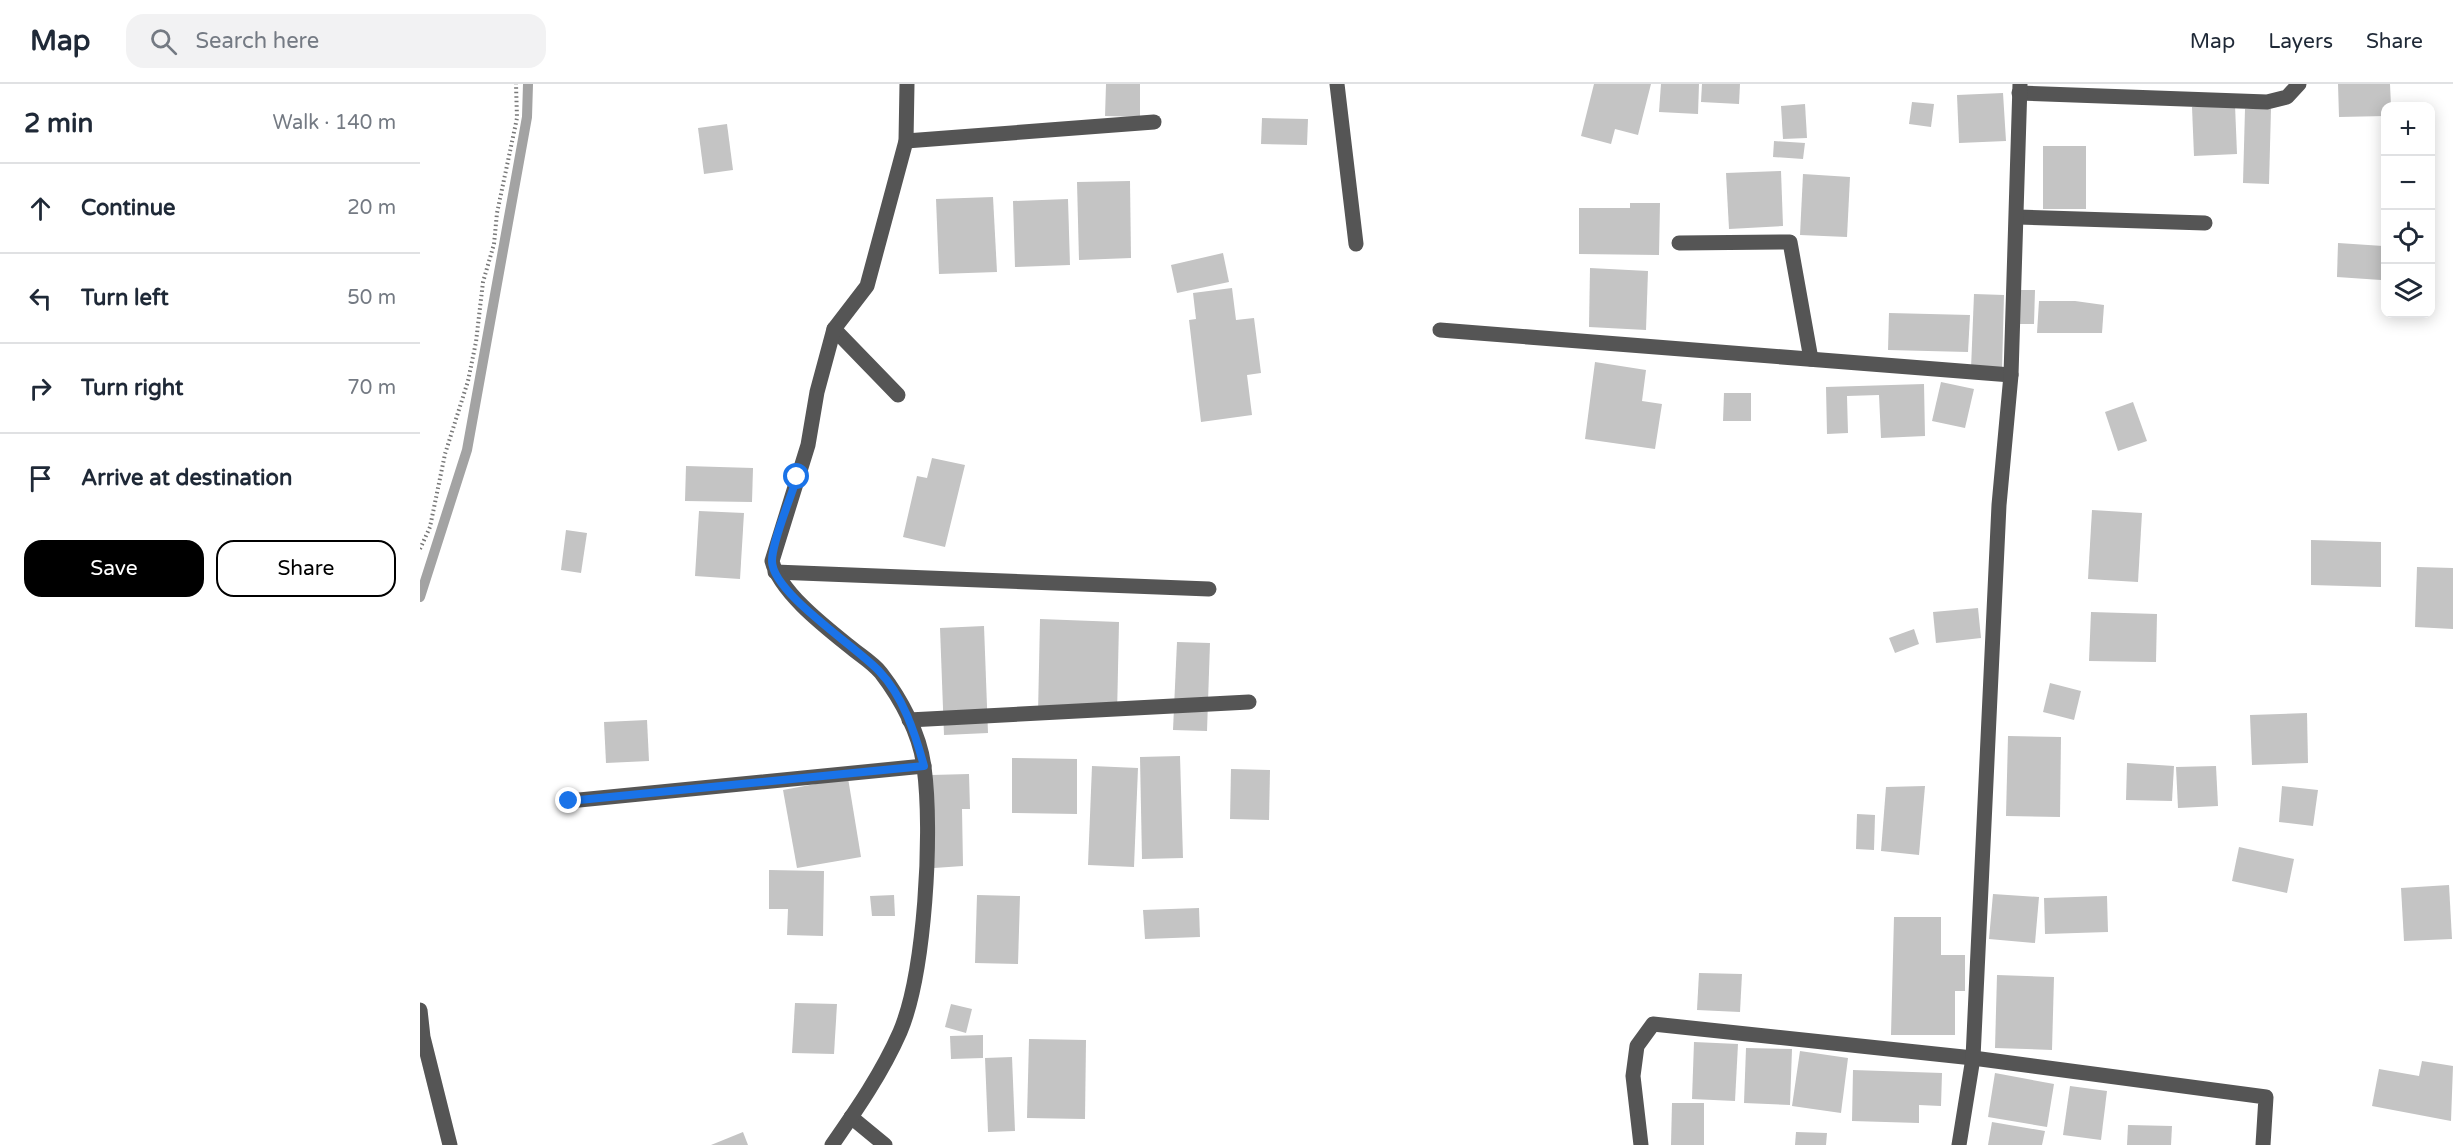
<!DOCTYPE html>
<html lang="en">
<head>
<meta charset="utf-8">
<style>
	body { margin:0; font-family:"Varela Round",sans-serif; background:#f2f2f3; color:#1f2937 }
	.controls { position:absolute; right:18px; top:18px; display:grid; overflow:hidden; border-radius:12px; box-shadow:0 3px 15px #0003 }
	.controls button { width:54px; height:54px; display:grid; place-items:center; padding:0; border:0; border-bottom:2px solid #e0e1e3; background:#fff; color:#1f2937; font:30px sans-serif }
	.stop { position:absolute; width:18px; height:18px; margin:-14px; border:4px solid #1a73e8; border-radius:50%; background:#fff }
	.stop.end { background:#1a73e8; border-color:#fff; box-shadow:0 2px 6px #0008 }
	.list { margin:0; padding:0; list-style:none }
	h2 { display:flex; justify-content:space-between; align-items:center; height:78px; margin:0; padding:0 24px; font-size:26px }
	h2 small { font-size:20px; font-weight:400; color:#747a83 }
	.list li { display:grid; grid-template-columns:39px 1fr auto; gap:18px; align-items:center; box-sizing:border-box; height:90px; padding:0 24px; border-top:2px solid #e0e1e3 }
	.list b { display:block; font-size:22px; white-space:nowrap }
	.list em { font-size:20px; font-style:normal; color:#747a83 }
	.actions { display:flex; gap:12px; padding:18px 24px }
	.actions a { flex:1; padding:14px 0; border:2px solid #000; border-radius:18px; text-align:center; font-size:21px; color:#000 }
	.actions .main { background:#000; color:#fff }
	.icon { flex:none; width:33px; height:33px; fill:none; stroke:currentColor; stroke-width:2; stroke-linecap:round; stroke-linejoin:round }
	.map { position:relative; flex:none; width:2033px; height:1061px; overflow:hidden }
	header { display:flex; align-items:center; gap:36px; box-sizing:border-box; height:84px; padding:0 30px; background:#fff; border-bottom:2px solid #e0e1e3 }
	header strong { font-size:28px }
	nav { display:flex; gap:33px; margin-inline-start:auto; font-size:21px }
	.search { width:420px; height:54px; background:#f2f2f3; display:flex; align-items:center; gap:15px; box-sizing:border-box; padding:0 21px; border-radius:18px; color:#747a83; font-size:22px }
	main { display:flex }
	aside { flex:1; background:#fff }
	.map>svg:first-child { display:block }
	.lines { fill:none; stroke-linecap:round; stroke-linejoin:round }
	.stream { stroke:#a3a3a3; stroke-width:10 }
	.building { fill:#c4c4c4 }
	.path { stroke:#777; stroke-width:4; stroke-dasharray:1.5 3; stroke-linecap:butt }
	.minor { stroke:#555; stroke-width:15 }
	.route { stroke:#1a73e8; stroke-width:8 }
</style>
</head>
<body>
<header>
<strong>Map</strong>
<div class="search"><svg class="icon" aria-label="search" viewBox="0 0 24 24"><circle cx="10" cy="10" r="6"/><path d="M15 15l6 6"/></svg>Search here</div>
<nav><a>Map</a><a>Layers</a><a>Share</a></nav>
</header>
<main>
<aside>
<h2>2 min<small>Walk · 140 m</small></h2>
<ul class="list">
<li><svg class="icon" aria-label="ahead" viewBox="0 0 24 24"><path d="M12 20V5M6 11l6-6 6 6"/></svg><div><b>Continue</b></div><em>20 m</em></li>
<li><svg class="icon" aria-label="left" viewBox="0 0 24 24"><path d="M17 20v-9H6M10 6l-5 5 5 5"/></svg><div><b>Turn left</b></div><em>50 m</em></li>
<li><svg class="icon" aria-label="right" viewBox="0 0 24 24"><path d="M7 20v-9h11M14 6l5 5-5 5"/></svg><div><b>Turn right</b></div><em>70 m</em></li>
<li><svg class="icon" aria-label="arrive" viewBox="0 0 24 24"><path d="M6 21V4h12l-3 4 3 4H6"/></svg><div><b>Arrive at destination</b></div></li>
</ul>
<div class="actions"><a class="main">Save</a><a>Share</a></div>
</aside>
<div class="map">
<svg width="2033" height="1061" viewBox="0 0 2033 1061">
	<rect width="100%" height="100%" fill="#fff"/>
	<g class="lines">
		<polyline class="stream" points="0,513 47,366 107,33 108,0"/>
	</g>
	<g class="building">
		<polygon points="686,0 720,0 720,33 685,32"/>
		<polygon points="1174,0 1231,0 1218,51 1195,45 1191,60 1161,52"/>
		<polygon points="1241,0 1279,0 1278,30 1239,28"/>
		<polygon points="1282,0 1320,0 1319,20 1281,18"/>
		<polygon points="1918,0 1970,0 1971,22 1966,22 1966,32 1919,33"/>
		<polygon points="1583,9 1586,57 1539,59 1537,11"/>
		<polygon points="1492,18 1514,20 1511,43 1489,40"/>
		<polygon points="1385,20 1387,54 1363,55 1361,22"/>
		<polygon points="1815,21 1817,70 1774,72 1772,23"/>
		<polygon points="1825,25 1851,25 1849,100 1823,99"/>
		<polygon points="842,34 888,35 887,61 841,60"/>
		<polygon points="307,40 313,86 284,90 278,44"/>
		<polygon points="1354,57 1385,59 1383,75 1353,73"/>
		<rect x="1623" y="62" width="43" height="63"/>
		<polygon points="1361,87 1363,142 1309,145 1306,89"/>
		<polygon points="1383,90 1430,93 1427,153 1380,151"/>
		<polygon points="710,97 711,174 659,176 657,98"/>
		<polygon points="573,113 577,188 519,190 516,115"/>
		<polygon points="648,115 650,181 595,183 593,117"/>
		<polygon points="1210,119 1240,119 1239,171 1159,170 1159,124 1210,124"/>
		<polygon points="1918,159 1963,162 1961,196 1917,193"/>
		<polygon points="803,169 809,198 757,209 751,181"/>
		<polygon points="1170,184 1228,187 1226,246 1169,243"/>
		<polygon points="812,204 816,236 834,234 841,289 827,291 832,331 781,338 769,236 776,235 773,209"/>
		<polygon points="1600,206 1615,206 1614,240 1599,240"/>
		<polygon points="1554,210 1584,211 1582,286 1551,285"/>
		<polygon points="1619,217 1655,217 1684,221 1682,249 1617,249"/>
		<polygon points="1469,229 1550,231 1548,268 1468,266"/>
		<polygon points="1175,278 1226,286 1222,317 1242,320 1235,365 1165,355"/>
		<polygon points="1521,298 1554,305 1545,344 1512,337"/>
		<polygon points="1504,300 1505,352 1461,354 1459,311 1427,312 1428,349 1407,350 1406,303"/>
		<polygon points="1304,309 1331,309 1331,337 1303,337"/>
		<polygon points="1713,318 1727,357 1698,367 1685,328"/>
		<polygon points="512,374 545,381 525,463 483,453 497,392 507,394"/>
		<polygon points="266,382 333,384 332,418 265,417"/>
		<polygon points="1672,426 1722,429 1718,498 1668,495"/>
		<polygon points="279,427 324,429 320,495 275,492"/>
		<polygon points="146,446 167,449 161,489 141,486"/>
		<polygon points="1891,456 1961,458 1961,503 1891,501"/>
		<polygon points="1997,483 2033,484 2033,545 1995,543"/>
		<polygon points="1558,524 1561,554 1516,559 1513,528"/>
		<polygon points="1671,528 1737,530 1736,578 1669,577"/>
		<polygon points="620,535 699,538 697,632 618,630"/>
		<polygon points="564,542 568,649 524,651 520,544"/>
		<polygon points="1494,545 1499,560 1475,569 1469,554"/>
		<polygon points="757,558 790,559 787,647 753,646"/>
		<polygon points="1630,599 1661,607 1654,636 1623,628"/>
		<polygon points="1887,629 1888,679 1832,681 1830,631"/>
		<polygon points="227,636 229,677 186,679 184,638"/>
		<polygon points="1588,652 1641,653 1640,733 1586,732"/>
		<polygon points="760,672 763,774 722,775 720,673"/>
		<polygon points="592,674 657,675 657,730 592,729"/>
		<polygon points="1707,679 1754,682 1752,717 1706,716"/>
		<polygon points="672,682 718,684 714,783 668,781"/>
		<polygon points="1796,682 1798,722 1758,724 1756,683"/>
		<polygon points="811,685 850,686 849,736 810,735"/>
		<polygon points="549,690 550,725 542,725 543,782 514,784 511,691"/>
		<polygon points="428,694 441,773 377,784 363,706"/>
		<polygon points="1505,702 1499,771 1461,767 1466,703"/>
		<polygon points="1862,702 1898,706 1893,742 1859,738"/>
		<polygon points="1437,730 1455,731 1454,766 1436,765"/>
		<polygon points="1819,763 1874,775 1867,809 1812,797"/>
		<polygon points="349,786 404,787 403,852 367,851 368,825 349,825"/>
		<polygon points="2029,801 2032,855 1984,857 1981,804"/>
		<polygon points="1573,810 1619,813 1615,859 1569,855"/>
		<polygon points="474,811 475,832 452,832 450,812"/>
		<polygon points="557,811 600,812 598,880 555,879"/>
		<polygon points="1687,812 1688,848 1625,850 1624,814"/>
		<polygon points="779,824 780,853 725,855 723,826"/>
		<polygon points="1474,833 1521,833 1521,871 1545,871 1545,907 1535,907 1535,951 1471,951"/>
		<polygon points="1279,889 1322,890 1320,928 1277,926"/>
		<polygon points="1577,891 1634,893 1632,966 1575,964"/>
		<polygon points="375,919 417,920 414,970 372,969"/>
		<polygon points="531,920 552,925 546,949 525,943"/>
		<polygon points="563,951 563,974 531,975 530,952"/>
		<polygon points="609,955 666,956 665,1035 607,1034"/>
		<polygon points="1274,958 1318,960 1315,1017 1272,1015"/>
		<polygon points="1326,964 1372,965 1370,1021 1324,1019"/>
		<polygon points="1380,967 1428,974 1421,1029 1372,1022"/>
		<polygon points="592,973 595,1047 568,1048 565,974"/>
		<polygon points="2002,977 2033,982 2031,1037 1952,1022 1959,985 1999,992"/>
		<polygon points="1433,986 1522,989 1521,1022 1499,1021 1499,1039 1432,1037"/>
		<polygon points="1575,989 1634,1000 1627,1043 1568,1033"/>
		<polygon points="1650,1002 1687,1007 1681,1056 1643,1051"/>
		<polygon points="1252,1019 1284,1019 1284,1061 1251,1061"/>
		<polygon points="1572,1038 1625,1047 1622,1061 1568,1061"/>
		<polygon points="1708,1041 1752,1042 1751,1061 1707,1061"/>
		<polygon points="323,1048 328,1061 291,1061"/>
		<polygon points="1376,1048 1407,1049 1406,1061 1375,1061"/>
	</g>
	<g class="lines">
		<polyline class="path" points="0,465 10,443 25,370 48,297 56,258 63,198 74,160 77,129 97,34 96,0"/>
		<g class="minor">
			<polyline points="917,0 936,160"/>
			<polyline points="1599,9 1847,18 1867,13 1879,0"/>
			<polyline points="486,57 734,38"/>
			<polyline points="1598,133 1785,139"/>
			<polyline points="1259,159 1370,158 1391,275"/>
			<polyline points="414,245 478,311"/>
			<polyline points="1020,246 1591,291"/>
			<polyline points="355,488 789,505"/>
			<polyline points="489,636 829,618"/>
			<polyline points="149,717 504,682"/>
			<polyline points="0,926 3,953 30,1061"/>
			<polyline points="431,1033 465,1061"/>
			<path d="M412,1061C437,1025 462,989 480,948C505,889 513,748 504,683C500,650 481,615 461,589C454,580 443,573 434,566C408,545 360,509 352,477L388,361L397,308L414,245L447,202L486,57L487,0"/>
			<polyline points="1221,1061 1213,992 1217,962 1233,940 1553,974 1846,1013 1843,1061"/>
			<polyline points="1539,1061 1553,974 1579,421 1591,291 1600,0"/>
		</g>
	</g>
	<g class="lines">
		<path class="route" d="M149,717L504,682C495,649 483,612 459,587C437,563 352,509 352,477C352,457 371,414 377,393"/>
	</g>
</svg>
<div class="controls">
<button>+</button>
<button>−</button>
<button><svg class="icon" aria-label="locate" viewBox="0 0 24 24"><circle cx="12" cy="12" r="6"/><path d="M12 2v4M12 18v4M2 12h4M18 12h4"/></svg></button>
<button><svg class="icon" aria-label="layers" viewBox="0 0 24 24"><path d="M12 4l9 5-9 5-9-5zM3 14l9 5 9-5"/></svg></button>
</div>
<div class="stop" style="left:377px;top:393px"></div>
<div class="stop end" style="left:149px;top:717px"></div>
</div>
</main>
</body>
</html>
